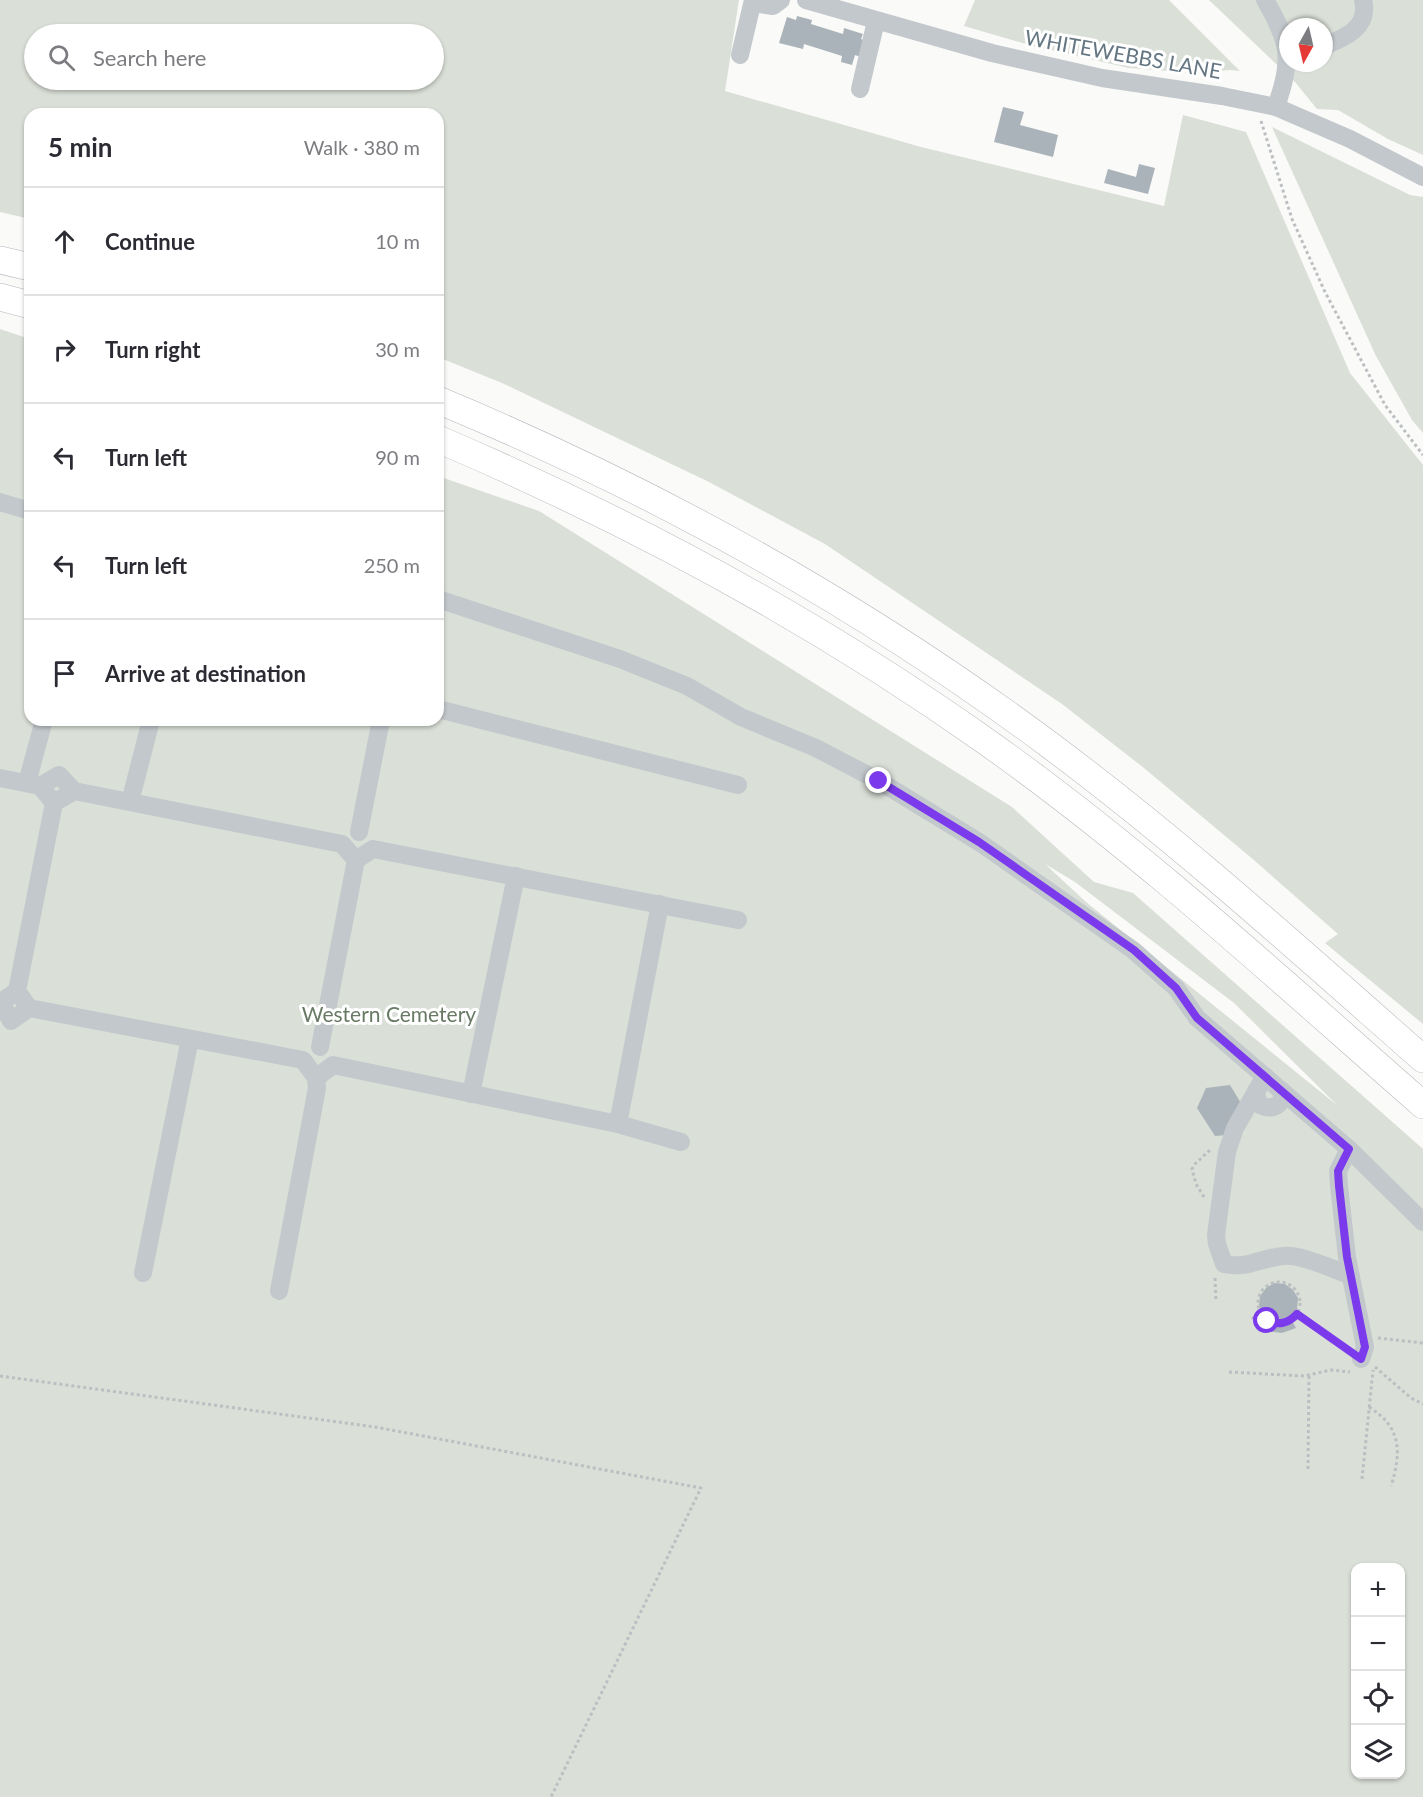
<!DOCTYPE html>
<html lang="en">
<head>
<meta charset="utf-8">
<style>
	body { margin:0; font-family:Lato,sans-serif; background:#f2f2f3; color:#2b2b33 }
	.controls { position:absolute; right:18px; bottom:18px; display:grid; overflow:hidden; border-radius:12px; box-shadow:0 2px 4px #0004 }
	.controls button { width:54px; height:54px; display:grid; place-items:center; padding:0; border:0; border-bottom:2px solid #e1e1e2; background:#fff; color:#2b2b33; font:30px sans-serif }
	.compass { position:absolute; left:1279px; top:18px; width:54px; height:54px; border-radius:50%; background:#fff; box-shadow:0 2px 4px #0004; rotate:188deg }
	.stop { position:absolute; width:18px; height:18px; margin:-14px; border:4px solid #7c3aed; border-radius:50%; background:#fff }
	.stop.end { background:#7c3aed; border-color:#fff; box-shadow:0 2px 6px #0008 }
	.list { margin:0; padding:0; list-style:none }
	h2 { display:flex; justify-content:space-between; align-items:center; height:78px; margin:0; padding:0 24px; font-size:26px }
	h2 small { font-size:20px; font-weight:400; color:#7c7c81 }
	.list li { display:grid; grid-template-columns:39px 1fr auto; gap:18px; align-items:center; box-sizing:border-box; height:108px; padding:0 24px; border-top:2px solid #e1e1e2 }
	.list b { display:block; font-size:22px; white-space:nowrap }
	.list em { font-size:20px; font-style:normal; color:#7c7c81 }
	.icon { flex:none; width:33px; height:33px; fill:none; stroke:currentColor; stroke-width:2; stroke-linecap:round; stroke-linejoin:round }
	.map { position:relative; flex:none; width:1423px; height:1797px; overflow:hidden }
	.search { position:absolute; background:#fff; box-shadow:0 2px 4px #0004; left:24px; top:24px; width:420px; height:66px; display:flex; align-items:center; gap:15px; box-sizing:border-box; padding:0 21px; border-radius:33px; color:#7c7c81; font-size:22px }
	.panel { position:absolute; background:#fff; box-shadow:0 2px 4px #0004; left:24px; top:108px; width:420px; height:618px; border-radius:18px }
	.map>svg:first-child { display:block }
	.green { fill:#dadfd7; fill-rule:evenodd }
	.building { fill:#aab3b9 }
	.lines { fill:none; stroke-linecap:round; stroke-linejoin:round }
	.highway-casing { stroke:#b4b9bd; stroke-width:28 }
	.path { stroke:#bbbfc2; stroke-width:3; stroke-dasharray:3 3; stroke-linecap:butt }
	.minor { stroke:#c3c8cc; stroke-width:18 }
	.highway { stroke:#fff; stroke-width:27 }
	.route { stroke:#7c3aed; stroke-width:8 }
	.labels { text-anchor:middle; stroke-width:6; stroke-linejoin:round; paint-order:stroke }
	.street-label { font-size:21px; fill:#657683; stroke:#fff }
	.park-label { font-size:21px; fill:#687a64; stroke:#fff }
</style>
</head>
<body>
<div class="map">
<svg width="1423" height="1797" viewBox="0 0 1423 1797">
	<rect width="100%" height="100%" fill="#fafaf8"/>
	<g class="green">
		<path d="M0,0H739L725,91L921,147L1164,206L1183,115L1246,132L1350,373L1423,465V1024L1325,943L1338,934L1255,861L1144,768L1062,704L825,544L709,482L502,383L438,357V114H30V219L0,212ZM34,34H434V80H34Z"/>
		<polygon points="975,0 1169,0 1240,71 1230,70 1195,73 1129,68 1033,46 964,26"/>
		<path d="M1209,0H1423V155L1388,139L1338,110L1317,109L1295,82ZM1288,27H1324V63H1288Z"/>
		<polygon points="1272,127 1410,195 1423,197 1423,433 1412,420 1376,356"/>
		<path d="M0,329L30,339V720H438V476L539,511L1012,807L1094,882L1133,893L1423,1149V1797H0ZM1045,864L1075,882L1234,1003L1338,1106L1086,902ZM1356,1568H1400V1774H1356Z"/>
	</g>
	<g class="building">
		<polygon points="797,16 812,20 811,24 843,34 844,28 863,34 861,39 869,42 864,58 855,55 852,65 841,62 842,56 804,44 803,49 779,43 787,17 796,20"/>
		<polygon points="1003,107 1024,112 1020,125 1058,135 1053,157 994,142"/>
		<polygon points="1139,164 1155,168 1148,194 1104,183 1108,169 1136,177"/>
		<polygon points="1230,1085 1242,1105 1227,1135 1215,1136 1197,1108 1206,1088"/>
		<polygon points="1275,1283 1285,1284 1293,1290 1298,1298 1297,1309 1291,1317 1282,1321 1272,1321 1268,1317 1263,1315 1259,1306 1260,1296 1267,1287"/>
		<polygon points="1258,1313 1262,1319 1270,1325 1281,1325 1292,1321 1296,1328 1282,1333 1266,1331 1251,1318"/>
	</g>
	<g class="lines">
		<g class="highway-casing">
			<g id="highway">
				<polyline points="0,260 30,267"/>
				<polyline points="0,297 30,305"/>
				<path d="M438,400C654,490 860,604 1047,743C1179,841 1300,951 1423,1059"/>
				<path d="M438,439C630,521 814,620 984,740C1140,850 1280,980 1423,1105"/>
			</g>
		</g>
		<g class="path">
			<polyline points="1261,121 1292,219 1325,292 1385,405 1423,455"/>
			<polyline points="1204,1197 1196,1184 1192,1169 1195,1164 1211,1149"/>
			<polyline points="1215,1278 1216,1302"/>
			<circle cx="1279" cy="1303" r="21"/>
			<polyline points="1297,1314 1347,1349"/>
			<polyline points="1378,1338 1423,1343"/>
			<polyline points="1375,1367 1411,1398 1423,1404"/>
			<polyline points="1229,1372 1304,1376 1331,1370 1350,1372"/>
			<polyline points="0,1376 375,1427 701,1488 551,1797"/>
			<path d="M1369,1407C1401,1427 1402,1451 1391,1486"/>
			<polyline points="1308,1469 1309,1375"/>
			<polyline points="1362,1479 1373,1370"/>
		</g>
		<g class="minor">
			<polyline points="806,0 992,53 1102,78 1222,96 1276,107 1350,139 1423,177"/>
			<path d="M1265,0C1291,44 1292,60 1276,107"/>
			<polyline points="753,3 773,6 781,0"/>
			<path d="M1324,46C1345,38 1370,27 1363,0"/>
			<polyline points="740,55 753,0"/>
			<polyline points="860,89 876,21"/>
			<polyline points="0,502 30,511"/>
			<polyline points="438,599 620,659 687,686 741,717 816,748 879,781 979,842 1133,950 1176,988 1197,1018 1349,1149 1423,1222"/>
			<polyline points="438,709 738,785"/>
			<polyline points="0,778 40,786 54,803 74,791 342,844 356,860 373,849 738,920"/>
			<polyline points="27,783 44,720"/>
			<polyline points="40,786 59,775 74,791"/>
			<polyline points="130,802 151,720"/>
			<polyline points="359,832 381,720"/>
			<polyline points="17,991 29,1008 11,1021 1,1002 17,991 54,803"/>
			<polyline points="29,1008 303,1060 316,1078 333,1065 618,1124 681,1142"/>
			<polyline points="320,1047 356,860"/>
			<path d="M1265,1076L1235,1128L1227,1152L1216,1235L1217,1244L1224,1264C1248,1269 1260,1258 1283,1256C1301,1254 1332,1269 1350,1275"/>
			<path d="M1256,1091L1257,1098L1260,1105C1273,1111 1284,1105 1282,1091"/>
			<polyline points="471,1094 516,876"/>
			<polyline points="618,1124 660,904"/>
			<polyline points="1349,1149 1338,1171 1339,1186 1347,1257 1365,1347 1361,1359"/>
			<polyline points="143,1273 190,1039"/>
			<polyline points="279,1291 317,1088 316,1078"/>
		</g>
		<use href="#highway" class="highway"/>
	</g>
	<g class="lines">
		<path class="route" d="M879,781L979,842L1134,950L1176,988L1197,1018L1349,1149L1338,1171L1339,1186L1347,1257L1365,1347L1361,1359L1297,1314C1288,1324 1279,1325 1267,1321"/>
	</g>
	<g class="labels">
		<g class="street-label">
			<text transform="translate(1123 55) rotate(10)" y="7">WHITEWEBBS LANE</text>
		</g>
		<g class="park-label">
			<text x="389" y="1022">Western Cemetery</text>
		</g>
	</g>
</svg>
<div class="controls">
<button>+</button>
<button>−</button>
<button><svg class="icon" aria-label="locate" viewBox="0 0 24 24"><circle cx="12" cy="12" r="6"/><path d="M12 2v4M12 18v4M2 12h4M18 12h4"/></svg></button>
<button><svg class="icon" aria-label="layers" viewBox="0 0 24 24"><path d="M12 4l9 5-9 5-9-5zM3 14l9 5 9-5"/></svg></button>
</div>
<svg class="compass" viewBox="-18 -18 36 36"><path d="M0-13l5 13h-10z" fill="#e53935"/><path d="M0 13l5-13h-10z" fill="#7c7c81"/></svg>
<div class="stop" style="left:1267px;top:1321px"></div>
<div class="stop end" style="left:879px;top:781px"></div>
<div class="search"><svg class="icon" aria-label="search" viewBox="0 0 24 24"><circle cx="10" cy="10" r="6"/><path d="M15 15l6 6"/></svg>Search here</div>
<section class="panel">
<h2>5 min<small>Walk · 380 m</small></h2>
<ul class="list">
<li><svg class="icon" aria-label="ahead" viewBox="0 0 24 24"><path d="M12 20V5M6 11l6-6 6 6"/></svg><div><b>Continue</b></div><em>10 m</em></li>
<li><svg class="icon" aria-label="right" viewBox="0 0 24 24"><path d="M7 20v-9h11M14 6l5 5-5 5"/></svg><div><b>Turn right</b></div><em>30 m</em></li>
<li><svg class="icon" aria-label="left" viewBox="0 0 24 24"><path d="M17 20v-9H6M10 6l-5 5 5 5"/></svg><div><b>Turn left</b></div><em>90 m</em></li>
<li><svg class="icon" aria-label="left" viewBox="0 0 24 24"><path d="M17 20v-9H6M10 6l-5 5 5 5"/></svg><div><b>Turn left</b></div><em>250 m</em></li>
<li><svg class="icon" aria-label="arrive" viewBox="0 0 24 24"><path d="M6 21V4h12l-3 4 3 4H6"/></svg><div><b>Arrive at destination</b></div></li>
</ul>
</section>
</div>
</body>
</html>
